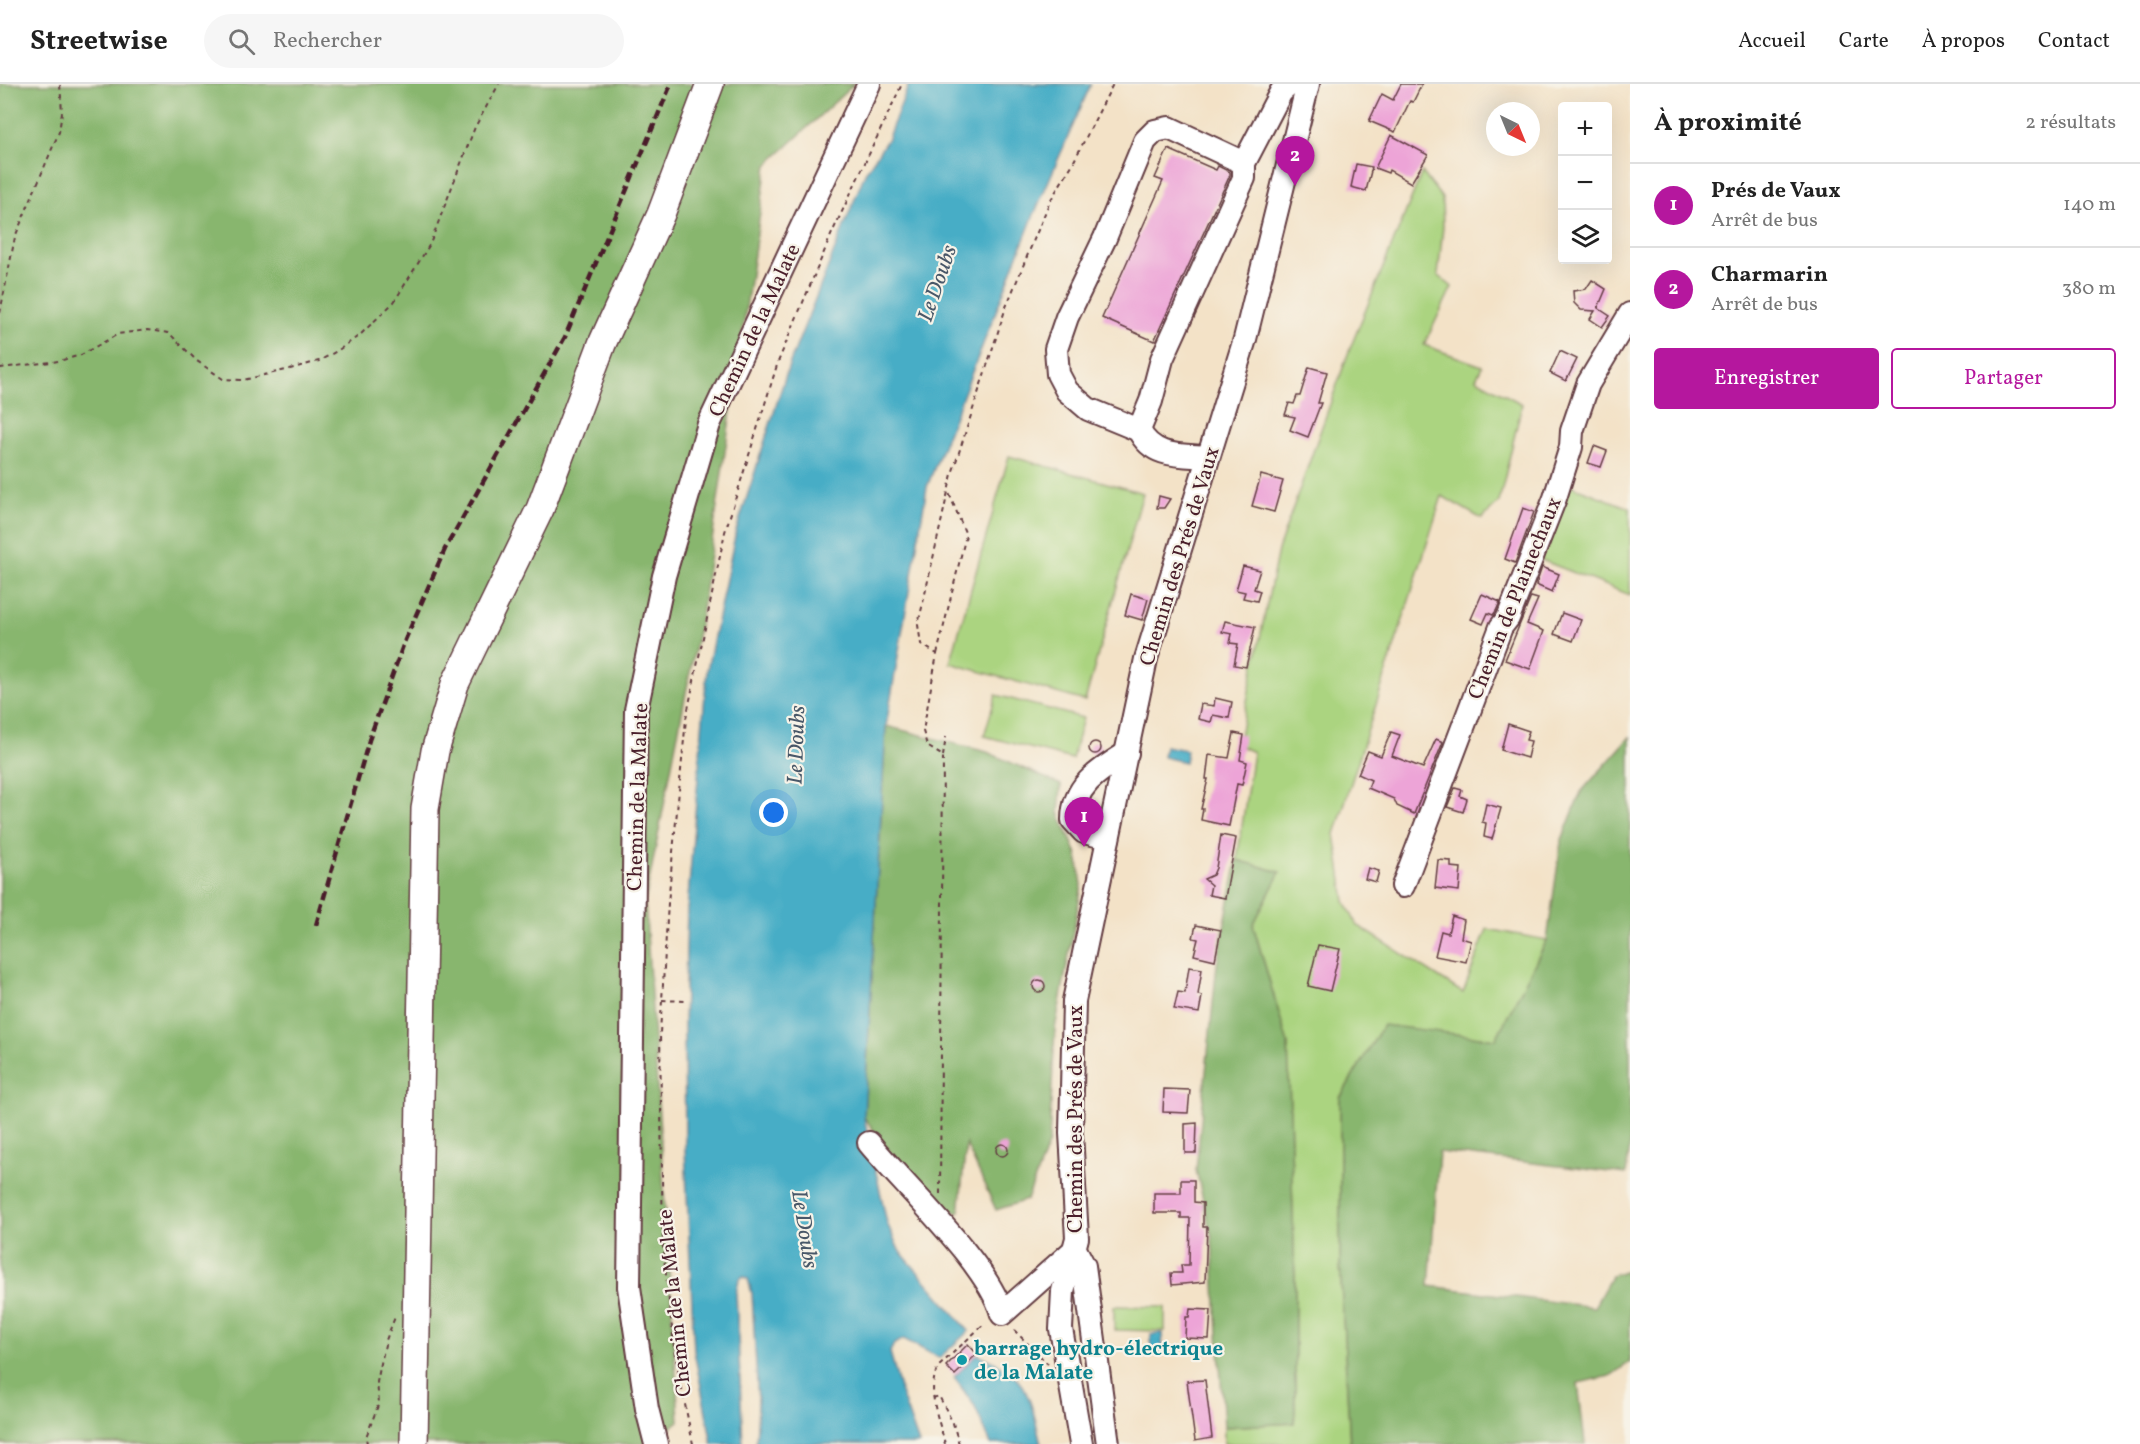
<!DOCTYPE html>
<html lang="fr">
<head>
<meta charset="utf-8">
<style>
	body { margin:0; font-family:Vollkorn,serif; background:#f6f6f6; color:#222 }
	.controls { position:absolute; right:18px; top:18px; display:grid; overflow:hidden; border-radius:6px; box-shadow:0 6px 24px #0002 }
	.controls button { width:54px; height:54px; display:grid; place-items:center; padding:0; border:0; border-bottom:2px solid #e0e0e0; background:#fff; color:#222; font:30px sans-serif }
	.compass { position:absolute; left:1486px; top:18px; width:54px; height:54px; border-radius:50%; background:#fff; box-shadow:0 6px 24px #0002; rotate:137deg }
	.you { position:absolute; left:774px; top:729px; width:21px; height:21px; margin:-15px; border:4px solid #fff; border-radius:50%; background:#1a73e8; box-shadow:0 0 0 9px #1a73e833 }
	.badge { display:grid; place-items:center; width:39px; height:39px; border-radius:50%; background:#b5179e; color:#fff; font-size:20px; font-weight:700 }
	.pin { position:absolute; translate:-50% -50px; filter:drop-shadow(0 2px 3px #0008) }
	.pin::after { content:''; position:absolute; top:32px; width:21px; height:18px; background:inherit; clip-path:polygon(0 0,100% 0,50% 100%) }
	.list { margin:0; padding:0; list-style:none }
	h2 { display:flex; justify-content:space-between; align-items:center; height:78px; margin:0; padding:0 24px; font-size:26px }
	h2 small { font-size:20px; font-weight:400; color:#767676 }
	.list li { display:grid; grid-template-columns:39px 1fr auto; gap:18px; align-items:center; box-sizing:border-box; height:84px; padding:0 24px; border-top:2px solid #e0e0e0 }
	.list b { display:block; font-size:22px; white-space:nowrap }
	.list p { margin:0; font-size:20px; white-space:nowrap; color:#767676 }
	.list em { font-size:20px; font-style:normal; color:#767676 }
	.actions { display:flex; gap:12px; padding:18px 24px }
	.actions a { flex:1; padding:14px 0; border:2px solid #b5179e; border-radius:6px; text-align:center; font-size:21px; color:#b5179e }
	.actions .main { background:#b5179e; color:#fff }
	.icon { flex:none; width:33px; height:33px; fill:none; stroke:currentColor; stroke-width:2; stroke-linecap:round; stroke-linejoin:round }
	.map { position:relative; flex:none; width:1630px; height:1360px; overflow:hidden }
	header { display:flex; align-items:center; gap:36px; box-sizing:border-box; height:84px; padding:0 30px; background:#fff; border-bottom:2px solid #e0e0e0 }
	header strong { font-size:28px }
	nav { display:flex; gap:33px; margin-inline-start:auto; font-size:21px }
	.search { width:420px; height:54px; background:#f6f6f6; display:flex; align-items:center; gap:15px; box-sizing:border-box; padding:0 21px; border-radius:33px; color:#767676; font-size:22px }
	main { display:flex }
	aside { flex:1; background:#fff }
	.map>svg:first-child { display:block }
	.green { fill:#abd480; stroke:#7a7a56; stroke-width:1.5 }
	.forest { fill:#88b66e; stroke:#696a4c; stroke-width:1.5 }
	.water { fill:#47adc6; stroke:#486678; stroke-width:1.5 }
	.building { fill:#eda4d7 }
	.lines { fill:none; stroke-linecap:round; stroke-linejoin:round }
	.minor-casing { stroke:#633c42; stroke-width:26 }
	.major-casing { stroke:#633c42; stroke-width:30 }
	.path { stroke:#633c42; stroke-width:2; stroke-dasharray:4.5 4.5; stroke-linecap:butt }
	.minor { stroke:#fff; stroke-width:22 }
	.major { stroke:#fff; stroke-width:27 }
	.rail { stroke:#4a1f2b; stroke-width:4.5; stroke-dasharray:9 4.5; stroke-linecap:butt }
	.culture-dot { fill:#0f9aa8; stroke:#f7f3e8; stroke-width:2 }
	.labels { text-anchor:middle; stroke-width:4.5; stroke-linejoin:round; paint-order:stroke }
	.street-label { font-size:21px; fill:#4a1f2b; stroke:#f7f3e8 }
	.culture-label { font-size:21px; font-weight:bold; fill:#0d838f; stroke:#f7f3e8; text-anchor:start }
	.water-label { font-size:22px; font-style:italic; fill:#495869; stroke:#f7f3e8 }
</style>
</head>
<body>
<header>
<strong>Streetwise</strong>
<div class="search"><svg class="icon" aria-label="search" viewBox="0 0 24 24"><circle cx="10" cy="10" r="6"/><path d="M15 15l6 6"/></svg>Rechercher</div>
<nav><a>Accueil</a><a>Carte</a><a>À propos</a><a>Contact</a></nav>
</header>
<main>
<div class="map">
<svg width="1630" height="1360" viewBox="0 0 1630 1360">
	<rect width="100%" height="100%" fill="#f7f3e8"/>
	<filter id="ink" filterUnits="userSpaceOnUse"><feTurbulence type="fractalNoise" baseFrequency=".0167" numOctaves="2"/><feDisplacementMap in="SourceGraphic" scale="12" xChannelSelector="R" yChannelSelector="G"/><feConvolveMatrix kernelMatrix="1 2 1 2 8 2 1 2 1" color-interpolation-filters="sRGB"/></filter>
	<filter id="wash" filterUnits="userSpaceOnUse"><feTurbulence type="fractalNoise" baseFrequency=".008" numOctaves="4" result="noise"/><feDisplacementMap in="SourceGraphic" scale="24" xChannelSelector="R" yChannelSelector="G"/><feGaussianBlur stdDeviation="1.35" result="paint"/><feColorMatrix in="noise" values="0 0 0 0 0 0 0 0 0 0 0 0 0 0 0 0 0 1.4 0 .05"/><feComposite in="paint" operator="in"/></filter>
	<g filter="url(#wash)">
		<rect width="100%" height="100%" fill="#f3e2c7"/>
		<g class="green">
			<polygon points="1422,88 1442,114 1443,143 1438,191 1452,203 1424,261 1482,282 1476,295 1522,320 1499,418 1482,435 1442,412 1335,750 1345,817 1357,841 1463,909 1487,845 1547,856 1496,955 1383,942 1340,1014 1340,1179 1350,1360 1224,1360 1224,1343 1295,1339 1295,1198 1288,960 1253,841 1280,788 1237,776 1253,668 1238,661 1278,466 1349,267"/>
			<polygon points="1009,372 1143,409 1085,617 950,579"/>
			<polygon points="1569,401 1630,424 1630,511 1539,475"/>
			<polygon points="996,611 1083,634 1072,675 984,652"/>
			<polygon points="1114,1222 1165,1223 1165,1247 1114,1246"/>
		</g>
		<g class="forest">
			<polygon points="0,0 854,0 767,81 701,532 645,818 679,1337 650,1360 0,1360"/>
			<polygon points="886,642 987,668 1061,701 1059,729 1077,770 1082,801 1055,945 1049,1058 1027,1116 996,1126 966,1060 959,1129 925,1118 864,1033"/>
			<polygon points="1630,653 1630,1061 1626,1090 1439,1068 1429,1202 1594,1223 1612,1191 1630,1185 1630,1278 1610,1292 1578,1299 1585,1360 1350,1360 1340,1179 1340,1014 1383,941 1496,955 1547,856 1561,758 1581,708"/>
			<polygon points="1237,776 1280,788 1253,841 1288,960 1295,1198 1295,1339 1224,1343 1212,1154 1196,1086 1217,880"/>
		</g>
		<g class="water">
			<polygon points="909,0 1091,0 1033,133 927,403 886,642 864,1033 887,1139 899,1166 969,1247 939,1274 904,1255 894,1260 890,1268 902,1312 919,1360 756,1360 758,1318 752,1209 748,1195 743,1192 739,1196 736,1209 743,1360 712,1360 694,1267 685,1064 684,942 687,826 707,586 736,447 789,281 865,89 887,56"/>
			<polygon points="1165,662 1187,666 1185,678 1163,673"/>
			<polygon points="1162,1249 1163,1270 1151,1270 1151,1250"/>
			<path d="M977,1270C1027,1290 1030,1311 1041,1360H991L974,1321L954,1293Z"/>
		</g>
		<g id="blocks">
			<g class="building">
				<polygon points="1401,0 1422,0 1413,18 1410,17 1395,48 1369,37 1382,10 1393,16"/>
				<polygon points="1391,51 1428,71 1411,99 1389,86 1388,89 1375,84"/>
				<polygon points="1168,65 1216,86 1218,82 1230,88 1230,91 1154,257 1102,234 1163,97 1155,94"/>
				<polygon points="1356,80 1372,83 1366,107 1351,103"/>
				<polygon points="1592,196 1606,205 1598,224 1610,232 1602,243 1590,235 1595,227 1581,226 1574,219 1573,207 1586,205"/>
				<polygon points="1560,267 1577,275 1566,297 1550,289"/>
				<polygon points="1309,283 1327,288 1318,319 1321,319 1308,353 1290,346 1295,333 1285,331 1289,319 1294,320 1297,312 1300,312"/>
				<polygon points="1594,362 1607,367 1601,383 1588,379"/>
				<polygon points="1261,391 1283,397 1274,428 1252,422"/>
				<polygon points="1159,412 1170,415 1164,424 1157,424"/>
				<polygon points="1523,424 1534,428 1515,479 1505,475"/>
				<polygon points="1243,482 1260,486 1254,505 1260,507 1257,517 1243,514 1245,508 1236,506"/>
				<polygon points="1542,483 1559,490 1552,508 1536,501"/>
				<polygon points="1131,510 1148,515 1142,536 1125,531"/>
				<polygon points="1482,510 1500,518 1496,527 1493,531 1488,529 1483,540 1471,535"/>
				<polygon points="1531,513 1538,515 1527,540 1544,547 1530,585 1505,576"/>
				<polygon points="1562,529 1581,536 1573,557 1554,550"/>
				<polygon points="1225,537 1255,543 1246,583 1234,581 1238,560 1230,559 1232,550 1222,548"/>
				<polygon points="1215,614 1232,618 1229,634 1213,631 1211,638 1198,635 1201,620 1214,622"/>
				<polygon points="1508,640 1529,647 1526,656 1531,657 1527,674 1501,666"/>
				<polygon points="1391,648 1400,651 1392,672 1423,684 1436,655 1443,658 1414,730 1397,722 1394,715 1368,704 1371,696 1358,690 1368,667 1381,672"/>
				<polygon points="1234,649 1244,651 1240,676 1247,678 1242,701 1237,700 1229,742 1201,736 1203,725 1201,725 1208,695 1206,695 1209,671 1229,674"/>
				<circle cx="1095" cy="664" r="6"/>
				<polygon points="1455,704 1462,706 1460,712 1467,715 1463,728 1447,723"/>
				<polygon points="1486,720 1501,724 1492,755 1484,753 1486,739 1482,738"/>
				<polygon points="1221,751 1236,754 1225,814 1209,811 1211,801 1204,795 1213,791 1216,784"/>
				<polygon points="1438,776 1451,777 1451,783 1461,784 1459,807 1435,804"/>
				<polygon points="1368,784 1379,787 1376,798 1365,795"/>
				<polygon points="1452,832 1464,836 1461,854 1471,857 1466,878 1435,872 1441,847 1448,849"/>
				<polygon points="1196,841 1221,846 1215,876 1194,871 1198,855 1193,854"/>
				<polygon points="1318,861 1340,865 1330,907 1308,902"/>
				<polygon points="1189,883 1202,885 1198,911 1202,912 1199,929 1174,925 1178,908 1185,909"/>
				<circle cx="1039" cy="902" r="6"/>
				<polygon points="1164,1005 1190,1006 1188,1029 1163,1028"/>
				<polygon points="1197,1039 1196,1069 1185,1069 1185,1040"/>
				<circle cx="1002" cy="1066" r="6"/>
				<polygon points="1181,1096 1194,1096 1194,1118 1203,1119 1203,1143 1207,1143 1205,1198 1172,1201 1171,1189 1182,1189 1181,1181 1189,1181 1190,1134 1181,1134 1181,1129 1154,1129 1154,1109 1181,1109"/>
				<polygon points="1190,1225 1211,1226 1209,1255 1185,1254 1186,1233 1189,1233"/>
				<polygon points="968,1260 977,1270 955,1291 946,1282"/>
				<polygon points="1205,1296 1212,1354 1195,1357 1187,1297"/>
			</g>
		</g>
	</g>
	<g filter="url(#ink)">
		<use href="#blocks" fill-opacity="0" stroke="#633c42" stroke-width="1.5"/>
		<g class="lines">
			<g class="minor-casing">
				<g id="minor">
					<polyline points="1139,346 1088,325 1067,307 1058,290 1056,265 1067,233 1105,154 1145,57 1155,47 1169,44 1244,79 1281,8 1290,0"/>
					<path d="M1208,373C1181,371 1152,374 1139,346L1151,317L1162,275L1244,94V79"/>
					<path d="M1108,754L1084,748L1073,736C1073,701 1100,686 1127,669"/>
					<polyline points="1403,802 1501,543 1508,534 1555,414 1571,363 1572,347 1588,300 1630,230"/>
					<path d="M869,1059C904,1102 989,1181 1002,1230L1074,1166"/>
					<polyline points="1075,1165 1084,1182 1108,1360"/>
					<polyline points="656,1360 647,1325 629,1203 636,626 664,492 709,340 869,0"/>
					<polyline points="1081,1360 1061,1245 1063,1207 1077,1154 1071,1049 1074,917 1146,575 1245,255 1308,0"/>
				</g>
			</g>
			<g class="major-casing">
				<polyline id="major" points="414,1360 425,725 435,667 455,600 540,425 602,260 661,130 710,0"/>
			</g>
			<g class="path">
				<polyline points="0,229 15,153 59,48 62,28 60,0"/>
				<polyline points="0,284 59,277 81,271 118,250 147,246 169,249 197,277 223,295 243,296 290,285 319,277 337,267 360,251 394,218 430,160 475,43 499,0"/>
				<polyline points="937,570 966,451 949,409"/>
				<polyline points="943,672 946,653"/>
				<polyline points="662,916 685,917"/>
				<polyline points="940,1110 943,672 927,662 923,647 937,570 921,560 918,541 952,390 1006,223 1050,117 1072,81 1113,0"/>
				<polyline points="1014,1246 1048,1280"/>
				<polyline points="933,1314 939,1312 953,1339 959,1360"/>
				<polyline points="367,1360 366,1353 379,1319 377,1298 386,1256 395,1233"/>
				<polyline points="693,1360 675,1271 663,1164 660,949 668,819 686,635 725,448 778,278 832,149 902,0"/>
				<path d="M945,1360C939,1335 926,1308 938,1283L985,1239"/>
			</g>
			<use href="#minor" class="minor"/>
			<use href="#major" class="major"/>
			<polyline class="rail" points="316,841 369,656 405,556 445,465 565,253 671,0"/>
		</g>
	</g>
	<circle class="culture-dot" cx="962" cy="1276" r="6"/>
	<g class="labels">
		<g class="street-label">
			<text transform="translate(754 246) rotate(-65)" y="7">Chemin de la Malate</text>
			<text transform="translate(1179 472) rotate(-73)" y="7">Chemin des Prés de Vaux</text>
			<text transform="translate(1514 514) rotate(-68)" y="7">Chemin de Plainechaux</text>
			<text transform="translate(637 713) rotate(-88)" y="7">Chemin de la Malate</text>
			<text transform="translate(1075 1035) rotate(-90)" y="7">Chemin des Prés de Vaux</text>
			<text transform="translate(674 1219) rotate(-96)" y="7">Chemin de la Malate</text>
		</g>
		<g class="culture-label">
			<text x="974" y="1271">barrage hydro-électrique<tspan x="974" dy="24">de la Malate</tspan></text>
		</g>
		<g class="water-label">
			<text transform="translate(936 199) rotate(-71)" y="8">Le Doubs</text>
			<text transform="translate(795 661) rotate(-88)" y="8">Le Doubs</text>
			<text transform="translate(806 1145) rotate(81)" y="8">Le Doubs</text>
		</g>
	</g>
</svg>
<div class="controls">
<button>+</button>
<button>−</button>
<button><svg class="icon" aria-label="layers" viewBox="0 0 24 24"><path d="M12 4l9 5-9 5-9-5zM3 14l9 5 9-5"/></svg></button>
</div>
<svg class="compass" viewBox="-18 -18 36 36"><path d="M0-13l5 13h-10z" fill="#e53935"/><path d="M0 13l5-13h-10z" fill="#767676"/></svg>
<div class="you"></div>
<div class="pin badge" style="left:1084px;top:763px">1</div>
<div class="pin badge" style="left:1295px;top:102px">2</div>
</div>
<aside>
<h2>À proximité<small>2 résultats</small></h2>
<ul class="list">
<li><span class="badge">1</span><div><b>Prés de Vaux</b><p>Arrêt de bus</p></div><em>140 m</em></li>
<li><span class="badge">2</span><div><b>Charmarin</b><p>Arrêt de bus</p></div><em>380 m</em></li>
</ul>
<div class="actions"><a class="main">Enregistrer</a><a>Partager</a></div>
</aside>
</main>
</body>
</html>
